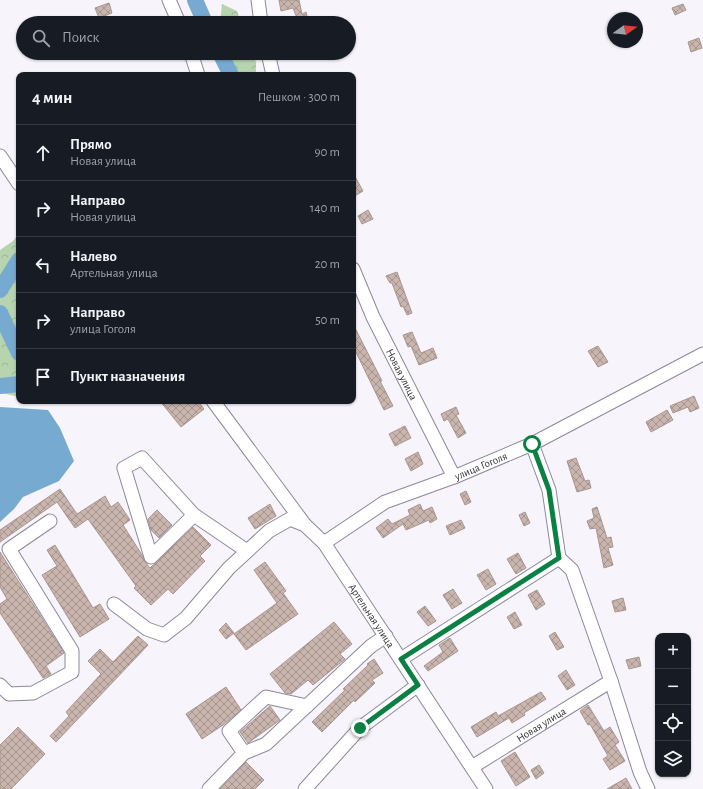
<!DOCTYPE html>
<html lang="ru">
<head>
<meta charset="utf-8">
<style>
	body { margin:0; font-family:"Alegreya Sans",sans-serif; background:#20242c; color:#f1f3f6 }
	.controls { position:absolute; right:12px; bottom:12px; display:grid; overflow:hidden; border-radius:8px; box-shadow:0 1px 3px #0004 }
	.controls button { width:36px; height:36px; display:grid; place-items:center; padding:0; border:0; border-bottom:1px solid #363941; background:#171b24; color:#f1f3f6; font:20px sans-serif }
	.compass { position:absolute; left:607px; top:12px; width:36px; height:36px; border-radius:50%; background:#171b24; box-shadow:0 1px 3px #0004; rotate:75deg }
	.stop { position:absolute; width:12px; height:12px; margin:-9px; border:3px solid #0b8043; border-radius:50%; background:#fff }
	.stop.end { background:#0b8043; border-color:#fff; box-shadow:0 1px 4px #0008 }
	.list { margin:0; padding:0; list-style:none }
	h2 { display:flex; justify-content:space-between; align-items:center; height:52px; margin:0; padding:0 16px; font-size:17px }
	h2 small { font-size:13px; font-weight:400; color:#9ea1a6 }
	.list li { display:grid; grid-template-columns:26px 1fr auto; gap:12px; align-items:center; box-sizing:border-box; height:56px; padding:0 16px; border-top:1px solid #363941 }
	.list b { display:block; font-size:15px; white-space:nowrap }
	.list p { margin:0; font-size:13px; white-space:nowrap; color:#9ea1a6 }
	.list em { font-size:13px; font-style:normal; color:#9ea1a6 }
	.icon { flex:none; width:22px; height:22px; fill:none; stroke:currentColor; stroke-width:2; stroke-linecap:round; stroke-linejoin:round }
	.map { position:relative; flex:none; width:703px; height:789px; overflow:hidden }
	.search { position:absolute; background:#171b24; box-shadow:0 1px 3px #0004; left:16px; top:16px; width:340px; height:44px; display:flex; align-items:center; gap:10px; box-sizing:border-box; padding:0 14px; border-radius:22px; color:#9ea1a6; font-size:15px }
	.panel { position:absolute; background:#171b24; box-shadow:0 1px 3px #0004; left:16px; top:72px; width:340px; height:332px; border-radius:8px }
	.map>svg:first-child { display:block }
	.forest { fill:url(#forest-crowns) }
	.water { fill:#76aad0 }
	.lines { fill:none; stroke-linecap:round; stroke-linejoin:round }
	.river { stroke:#76aad0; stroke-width:16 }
	.building { fill:url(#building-cross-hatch); stroke:#a9968d }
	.minor-casing { stroke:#8d8899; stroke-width:15 }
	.minor { stroke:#fff; stroke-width:13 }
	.route { stroke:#0b8043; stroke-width:5 }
	.labels { text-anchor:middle; stroke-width:3.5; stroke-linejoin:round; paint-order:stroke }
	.street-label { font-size:11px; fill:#302e35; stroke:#fff }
</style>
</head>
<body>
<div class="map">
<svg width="703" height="789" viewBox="0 0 703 789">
	<defs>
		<pattern id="forest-crowns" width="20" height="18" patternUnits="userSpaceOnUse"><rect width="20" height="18" fill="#b6d5ae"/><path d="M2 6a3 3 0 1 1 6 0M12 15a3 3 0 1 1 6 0" fill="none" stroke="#9db796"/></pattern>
		<pattern id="building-cross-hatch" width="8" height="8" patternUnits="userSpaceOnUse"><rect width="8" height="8" fill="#c9b5ad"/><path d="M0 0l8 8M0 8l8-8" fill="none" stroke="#a4948e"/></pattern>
	</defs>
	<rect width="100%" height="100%" fill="#f7f4fc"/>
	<g class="forest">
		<polygon points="222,4 237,11 241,23 220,23"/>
		<polygon points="214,53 252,53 256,62 256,75 223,75"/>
		<polygon points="19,233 19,397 2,393 0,390 0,250 13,241"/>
	</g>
	<polygon class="water" points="0,407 48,410 60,428 74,461 59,481 23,497 14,509 0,522"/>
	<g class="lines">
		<g class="river">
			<polyline points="195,0 205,23"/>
			<polyline points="220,53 231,75"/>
			<polyline points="0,290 19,260"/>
			<polyline points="0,313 19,353"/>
			<polyline points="0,386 19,384"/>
		</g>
	</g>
	<g class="building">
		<polygon points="279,0 299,0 302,14 306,12 308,20 304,22 305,23 299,23 293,8 281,11"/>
		<polygon points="109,3 112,13 99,18 95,8"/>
		<polygon points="683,4 686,10 675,15 672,8"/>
		<polygon points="699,38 702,48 691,52 688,42"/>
		<polygon points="353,173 363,191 353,197"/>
		<polygon points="368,210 373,219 362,224 358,216"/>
		<polygon points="397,272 412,313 407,315 403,306 401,307 392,283 390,283 386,276"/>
		<polygon points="353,324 382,381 380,381 393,406 384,410 353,346"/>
		<polygon points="412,332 421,353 433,348 437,358 419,365 411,346 408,347 403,335"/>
		<polygon points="598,346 608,362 598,367 588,351"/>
		<polygon points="694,396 699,408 690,412 688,407 673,413 670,406"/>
		<polygon points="160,401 198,401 204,409 181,427"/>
		<polygon points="456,407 459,414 456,415 466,433 458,438 448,419 444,421 441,414"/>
		<polygon points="667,410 673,420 651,432 646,422"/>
		<polygon points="405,426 411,438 395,446 389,434"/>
		<polygon points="418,452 423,464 411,471 405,459"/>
		<polygon points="576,458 585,481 589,480 591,488 577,492 567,461"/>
		<polygon points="60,489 77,514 105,496 111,507 118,502 130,520 123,525 142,555 145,562 150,568 193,527 211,545 200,556 205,561 173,594 168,589 151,605 134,588 136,586 88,519 75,528 57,502 0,542 0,530"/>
		<polygon points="466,491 471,502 465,505 460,494"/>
		<polygon points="270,504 276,516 255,529 248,518"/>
		<polygon points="420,504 423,511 432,507 437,519 430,523 429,520 406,530 403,524 383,538 376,528 388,519 392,524 410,515 408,510"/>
		<polygon points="597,507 607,538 611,537 613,547 608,548 613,565 604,568 596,528 590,529 587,521 594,518 592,509"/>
		<polygon points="157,510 172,525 159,538 151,530 148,519"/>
		<polygon points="525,512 530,523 524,526 519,515"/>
		<polygon points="461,520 465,528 450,535 446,526"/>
		<polygon points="55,545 93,608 100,604 109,619 80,637 42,575 57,566 47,550"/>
		<polygon points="0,552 64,653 46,666 51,674 43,678 0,613 0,604 7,599 0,587"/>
		<polygon points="518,553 526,568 516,574 507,559"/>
		<polygon points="265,562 286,591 283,593 298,614 246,650 234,634 277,603 254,570"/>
		<polygon points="488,569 496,584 486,590 477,575"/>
		<polygon points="453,589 462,603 452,609 443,595"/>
		<polygon points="537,590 545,604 536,610 528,595"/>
		<polygon points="623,598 626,610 615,612 612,601"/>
		<polygon points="425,606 436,621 428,626 417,612"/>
		<polygon points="515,612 522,625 514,629 507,617"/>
		<polygon points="334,622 352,644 340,654 345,659 313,685 308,680 291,694 285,693 270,674"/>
		<polygon points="226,623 234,633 226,639 219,630"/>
		<polygon points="555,632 564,647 557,650 549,636"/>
		<polygon points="138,636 148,645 56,742 50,736 69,716 66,712 101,674 88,661 100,649 113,662"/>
		<polygon points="450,638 458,651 428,671 424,666 443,652 439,645"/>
		<polygon points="639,657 641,666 629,669 626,660"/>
		<polygon points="374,659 383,673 372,680 375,683 355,702 354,700 322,732 312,722 345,690 343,689 368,665 367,664"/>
		<polygon points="566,670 575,685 567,690 558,676"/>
		<polygon points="226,687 241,710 223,725 202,739 186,714"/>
		<polygon points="541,692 546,699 524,713 525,715 512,723 509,718 477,737 471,727 496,712 498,716"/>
		<polygon points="588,705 604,731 610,727 619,742 615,745 625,761 610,770 603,759 608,756 590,724 588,725 580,711"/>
		<polygon points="270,706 280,720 248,743 240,732"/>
		<polygon points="18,727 45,754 11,789 0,789 0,745"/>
		<polygon points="515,752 530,777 516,786 501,761"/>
		<polygon points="246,762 264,780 255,789 220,789"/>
		<polygon points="539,765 544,773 536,779 531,770"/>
		<polygon points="626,778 632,789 607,789"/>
	</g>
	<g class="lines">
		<g class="minor-casing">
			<g id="minor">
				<polyline points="169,0 179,23"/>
				<polyline points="258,0 261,23"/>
				<polyline points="191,53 198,75"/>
				<polyline points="268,53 273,75"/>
				<polyline points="0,156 19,184"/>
				<path id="s1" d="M353,269L373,317L454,477"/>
				<polyline points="213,401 305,525"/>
				<polyline points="532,444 549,490 559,558 572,570 611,681 640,772 648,789"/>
				<polyline points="194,515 151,557 124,468 142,458 194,515 247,551"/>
				<path id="s2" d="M324,543L385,502L454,477L532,444L703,354"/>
				<path id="s3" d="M114,604L147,629L164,635L186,618L229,568L269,531L290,519L305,525L324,543L486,789"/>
				<polyline points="401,659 559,558"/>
				<polyline points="0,685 9,694 33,693 72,672 72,651 9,549 50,521"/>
				<polyline points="244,753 229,731 266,697 307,706"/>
				<path id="s4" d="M472,767L611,681"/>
				<polyline points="209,789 244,753 266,744 371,646 386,636"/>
				<polyline points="305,789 360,728 418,685"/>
			</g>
		</g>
		<use href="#minor" class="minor"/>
	</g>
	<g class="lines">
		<polyline class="route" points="360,728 418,685 401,659 559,558 549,490 532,444"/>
	</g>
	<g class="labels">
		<g class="street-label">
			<text dy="4" stroke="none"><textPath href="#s1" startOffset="116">Новая улица</textPath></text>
			<text dy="4" stroke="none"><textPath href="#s2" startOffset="176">улица Гоголя</textPath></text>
			<text dy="4" stroke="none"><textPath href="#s3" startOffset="361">Артельная улица</textPath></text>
			<text dy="4" stroke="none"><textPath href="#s4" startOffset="81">Новая улица</textPath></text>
		</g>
	</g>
</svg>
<div class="controls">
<button>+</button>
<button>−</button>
<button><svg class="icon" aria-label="locate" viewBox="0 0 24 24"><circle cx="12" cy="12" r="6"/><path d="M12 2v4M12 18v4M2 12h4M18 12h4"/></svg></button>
<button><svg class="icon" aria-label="layers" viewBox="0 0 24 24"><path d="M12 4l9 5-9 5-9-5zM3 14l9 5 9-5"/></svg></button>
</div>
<svg class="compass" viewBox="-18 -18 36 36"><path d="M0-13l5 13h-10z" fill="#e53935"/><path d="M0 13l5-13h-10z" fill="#9ea1a6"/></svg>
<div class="stop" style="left:532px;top:444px"></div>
<div class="stop end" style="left:360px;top:728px"></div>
<div class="search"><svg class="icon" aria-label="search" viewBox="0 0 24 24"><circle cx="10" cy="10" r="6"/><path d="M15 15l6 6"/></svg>Поиск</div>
<section class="panel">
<h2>4 мин<small>Пешком · 300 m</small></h2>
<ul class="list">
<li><svg class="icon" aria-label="ahead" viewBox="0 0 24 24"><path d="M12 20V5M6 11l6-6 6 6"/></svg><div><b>Прямо</b><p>Новая улица</p></div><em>90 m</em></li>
<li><svg class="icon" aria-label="right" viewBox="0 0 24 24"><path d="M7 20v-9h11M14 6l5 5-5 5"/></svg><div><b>Направо</b><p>Новая улица</p></div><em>140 m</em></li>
<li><svg class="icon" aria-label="left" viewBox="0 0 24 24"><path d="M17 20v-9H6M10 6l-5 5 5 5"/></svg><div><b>Налево</b><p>Артельная улица</p></div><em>20 m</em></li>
<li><svg class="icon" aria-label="right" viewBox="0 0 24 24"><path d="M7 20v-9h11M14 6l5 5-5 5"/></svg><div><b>Направо</b><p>улица Гоголя</p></div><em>50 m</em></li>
<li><svg class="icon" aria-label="arrive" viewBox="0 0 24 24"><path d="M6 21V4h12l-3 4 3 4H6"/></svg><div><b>Пункт назначения</b></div></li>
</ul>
</section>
</div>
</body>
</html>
